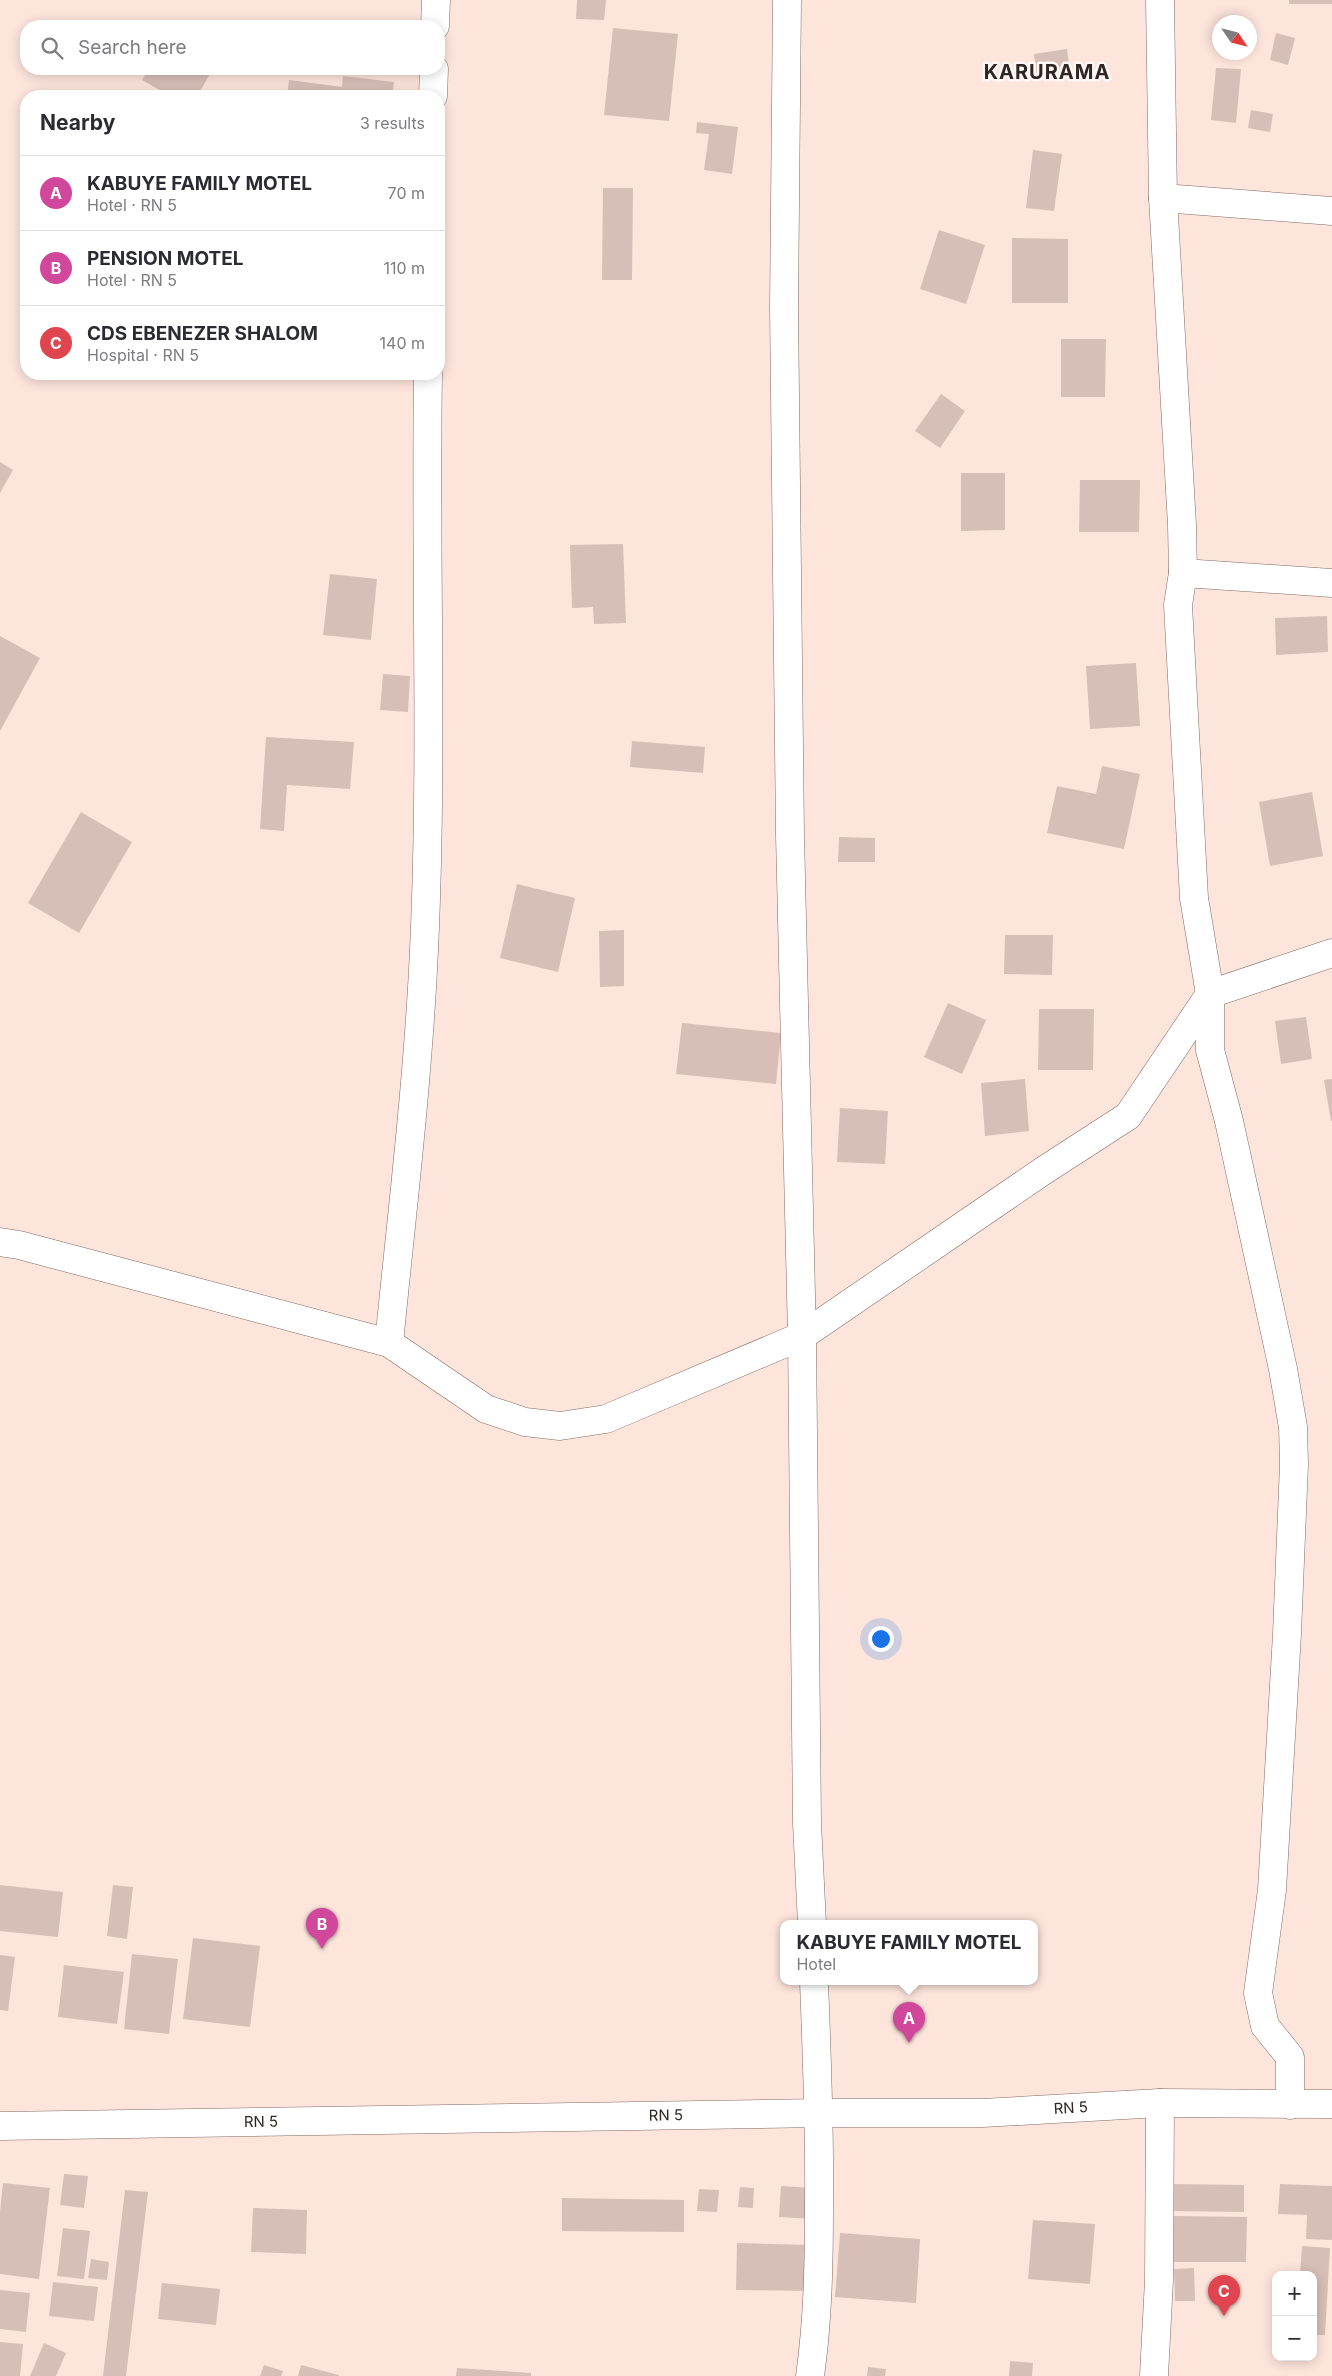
<!DOCTYPE html>
<html lang="en">
<head>
<meta charset="utf-8">
<style>
	body { margin:0; font-family:Inter,sans-serif; background:#f7f7f7; color:#2b2b33 }
	.controls { position:absolute; right:15px; bottom:15px; display:grid; overflow:hidden; border-radius:10px; box-shadow:0 2px 12px #0003 }
	.controls button { width:45px; height:45px; display:grid; place-items:center; padding:0; border:0; border-bottom:1px solid #e1e1e2; background:#fff; color:#2b2b33; font:25px sans-serif }
	.compass { position:absolute; left:1212px; top:15px; width:45px; height:45px; border-radius:50%; background:#fff; box-shadow:0 2px 12px #0003; rotate:125deg }
	.you { position:absolute; left:880px; top:1638px; width:18px; height:18px; margin:-12px; border:4px solid #fff; border-radius:50%; background:#1a73e8; box-shadow:0 0 0 8px #1a73e833 }
	.badge { display:grid; place-items:center; width:32px; height:32px; border-radius:50%; background:#d93025; color:#fff; font-size:16px; font-weight:700 }
	.pin { position:absolute; translate:-50% -41px; filter:drop-shadow(0 1px 2px #0008) }
	.pin::after { content:''; position:absolute; top:26px; width:18px; height:15px; background:inherit; clip-path:polygon(0 0,100% 0,50% 100%) }
	.popup { position:absolute; left:780px; top:1920px; width:258px; height:65px; box-sizing:border-box; display:grid; place-content:center; border-radius:10px; background:#fff; filter:drop-shadow(0 1px 4px #0005); font-size:16px; white-space:nowrap; color:#7c7c81 }
	.popup b { font-size:19px; color:#2b2b33 }
	.popup::after { content:''; position:absolute; left:50%; top:100%; margin-left:-10px; border:10px solid transparent; border-top-color:#fff }
	.list { margin:0; padding:0; list-style:none }
	h2 { display:flex; justify-content:space-between; align-items:center; height:65px; margin:0; padding:0 20px; font-size:21px }
	h2 small { font-size:16px; font-weight:400; color:#7c7c81 }
	.list li { display:grid; grid-template-columns:32px 1fr auto; gap:15px; align-items:center; box-sizing:border-box; height:75px; padding:0 20px; border-top:1px solid #e1e1e2 }
	.list b { display:block; font-size:19px; white-space:nowrap }
	.list p { margin:0; font-size:16px; white-space:nowrap; color:#7c7c81 }
	.list em { font-size:16px; font-style:normal; color:#7c7c81 }
	.icon { flex:none; width:28px; height:28px; fill:none; stroke:currentColor; stroke-width:2; stroke-linecap:round; stroke-linejoin:round }
	.map { position:relative; flex:none; width:1332px; height:2376px; overflow:hidden }
	.search { position:absolute; background:#fff; box-shadow:0 2px 12px #0003; left:20px; top:20px; width:425px; height:55px; display:flex; align-items:center; gap:12px; box-sizing:border-box; padding:0 18px; border-radius:20px; color:#7c7c81; font-size:19px }
	.panel { position:absolute; background:#fff; box-shadow:0 2px 12px #0003; left:20px; top:90px; width:425px; height:290px; border-radius:20px }
	.map>svg:first-child { display:block }
	.building { fill:#d7bfb7 }
	.lines { fill:none; stroke-linecap:round; stroke-linejoin:round }
	.minor-casing { stroke:#7f6a63; stroke-width:29 }
	.primary-casing { stroke:#7f6a63; stroke-width:29 }
	.minor { stroke:#fff; stroke-width:28 }
	.primary { stroke:#fff; stroke-width:28 }
	.labels { text-anchor:middle; stroke-width:5; stroke-linejoin:round; paint-order:stroke }
	.street-label { font-size:15px; fill:#2f2623; stroke:#fcf7f5 }
	.district-label { font-size:20px; font-weight:bold; letter-spacing:1px; fill:#2f2623; stroke:#fcf7f5 }
</style>
</head>
<body>
<div class="map">
<svg width="1332" height="2376" viewBox="0 0 1332 2376">
	<rect width="100%" height="100%" fill="#fde5dc"/>
	<g class="building">
		<polygon points="577,0 606,0 604,20 576,19"/>
		<rect x="1289" y="0" width="43" height="4"/>
		<polygon points="613,28 678,34 669,121 604,115"/>
		<polygon points="1276,33 1295,38 1288,65 1270,60"/>
		<polygon points="1067,49 1070,72 1037,77 1034,54"/>
		<polygon points="1216,68 1241,69 1236,123 1211,120"/>
		<polygon points="149,69 213,69 197,96 170,96 142,80"/>
		<polygon points="343,76 394,82 392,96 287,96 289,80 342,87"/>
		<polygon points="1251,110 1273,114 1270,132 1248,128"/>
		<polygon points="697,122 738,127 732,174 704,170 709,134 696,133"/>
		<polygon points="1033,150 1062,154 1054,211 1026,208"/>
		<polygon points="603,188 633,188 632,280 602,280"/>
		<polygon points="939,230 985,245 966,304 920,289"/>
		<polygon points="1012,238 1068,239 1068,303 1012,303"/>
		<polygon points="1061,339 1106,339 1105,397 1061,397"/>
		<polygon points="941,394 965,411 940,448 915,431"/>
		<polygon points="0,462 13,470 0,493"/>
		<polygon points="961,473 1005,473 1005,530 961,531"/>
		<polygon points="1080,480 1140,480 1139,532 1079,532"/>
		<polygon points="623,544 626,623 594,624 593,607 572,608 570,545"/>
		<polygon points="330,574 377,579 371,640 323,635"/>
		<polygon points="1327,616 1328,652 1276,655 1275,618"/>
		<polygon points="0,636 40,658 0,731"/>
		<polygon points="1136,663 1140,726 1090,729 1086,666"/>
		<polygon points="383,674 410,676 408,712 380,710"/>
		<polygon points="266,737 354,742 350,789 287,785 284,831 260,829"/>
		<polygon points="632,741 705,747 703,773 630,767"/>
		<polygon points="1102,766 1140,774 1124,849 1047,833 1057,786 1096,794"/>
		<polygon points="1312,792 1323,856 1270,866 1259,802"/>
		<polygon points="81,812 132,842 79,933 28,903"/>
		<polygon points="839,837 875,838 875,862 838,862"/>
		<polygon points="517,884 575,898 558,972 500,958"/>
		<polygon points="624,930 624,986 600,987 599,931"/>
		<polygon points="1005,935 1053,935 1052,975 1004,974"/>
		<polygon points="948,1003 986,1020 962,1074 924,1057"/>
		<polygon points="1039,1009 1094,1009 1093,1070 1038,1070"/>
		<polygon points="1306,1017 1312,1059 1281,1064 1275,1021"/>
		<polygon points="682,1023 781,1033 776,1084 676,1074"/>
		<polygon points="1025,1079 1029,1131 985,1136 981,1083"/>
		<polygon points="1332,1079 1332,1121 1331,1121 1324,1080"/>
		<polygon points="840,1108 888,1111 885,1164 837,1162"/>
		<polygon points="0,1885 63,1892 58,1937 0,1931"/>
		<polygon points="113,1885 133,1887 127,1939 107,1936"/>
		<polygon points="193,1938 260,1946 250,2027 183,2019"/>
		<polygon points="132,1954 178,1959 169,2034 124,2029"/>
		<polygon points="0,1955 15,1957 8,2011 0,2010"/>
		<polygon points="64,1965 124,1972 117,2024 58,2017"/>
		<polygon points="64,2174 88,2176 84,2208 60,2205"/>
		<polygon points="3,2183 50,2188 39,2279 0,2274 0,2212"/>
		<polygon points="1170,2184 1244,2185 1244,2212 1169,2211"/>
		<polygon points="1280,2184 1332,2186 1332,2240 1306,2239 1307,2215 1278,2214"/>
		<polygon points="781,2186 815,2188 812,2219 779,2217"/>
		<polygon points="740,2187 754,2188 753,2208 738,2207"/>
		<polygon points="699,2189 719,2190 717,2212 697,2211"/>
		<polygon points="125,2190 148,2192 126,2376 103,2376"/>
		<polygon points="562,2198 684,2200 684,2232 562,2231"/>
		<polygon points="253,2208 307,2210 306,2254 251,2252"/>
		<polygon points="1174,2216 1247,2217 1246,2262 1174,2262"/>
		<polygon points="1033,2220 1095,2224 1090,2284 1028,2279"/>
		<polygon points="63,2228 90,2231 84,2279 57,2276"/>
		<polygon points="840,2233 920,2239 916,2303 835,2297"/>
		<polygon points="737,2243 809,2245 808,2291 736,2290"/>
		<polygon points="1302,2246 1330,2248 1325,2335 1313,2335 1313,2275 1300,2275"/>
		<polygon points="91,2259 109,2262 107,2280 88,2278"/>
		<polygon points="1194,2268 1195,2301 1175,2301 1174,2269"/>
		<polygon points="53,2282 98,2287 94,2321 49,2316"/>
		<polygon points="162,2283 220,2289 216,2325 158,2319"/>
		<polygon points="0,2290 30,2293 26,2332 0,2329"/>
		<polygon points="0,2342 23,2344 20,2376 0,2376"/>
		<polygon points="44,2343 66,2353 56,2376 30,2376"/>
		<polygon points="1010,2361 1033,2363 1032,2376 1009,2376"/>
		<polygon points="264,2365 283,2371 281,2376 260,2376"/>
		<polygon points="301,2365 339,2375 339,2376 298,2376"/>
		<polygon points="868,2367 886,2369 885,2376 867,2376"/>
		<polygon points="457,2368 531,2373 531,2376 456,2376"/>
	</g>
	<g class="lines">
		<g class="minor-casing">
			<g id="minor">
				<polyline points="787,0 784,308 790,835 802,1336 807,1823 812,1924"/>
				<polyline points="435,26 436,0"/>
				<polyline points="433,96 434,69"/>
				<polyline points="1163,198 1332,211"/>
				<polyline points="1183,573 1332,583"/>
				<polyline points="0,1242 19,1245 389,1343 486,1409 525,1422 560,1426 606,1419 802,1336 1043,1171 1128,1116 1210,994 1194,898 1178,605 1183,573 1182,525 1163,198 1160,0"/>
				<path d="M389,1343C402,1212 418,1081 424,950C433,758 425,566 428,374"/>
				<polyline points="1290,2105 1290,2057 1265,2026 1258,1993 1272,1890 1287,1634 1294,1464 1293,1427 1283,1369 1229,1121 1210,1050 1210,994 1332,953"/>
				<path d="M810,2376C818,2319 819,2263 819,2206C820,2131 817,2057 814,1982"/>
				<polyline points="1154,2376 1159,2280 1160,2103"/>
			</g>
		</g>
		<g class="primary-casing">
			<g id="primary">
				<path id="s1" d="M0,2126L820,2113H983L1160,2103L1332,2104"/>
			</g>
		</g>
		<use href="#minor" class="minor"/>
		<use href="#primary" class="primary"/>
	</g>
	<g class="labels">
		<g class="street-label">
			<text dy="5" stroke="none"><textPath href="#s1" startOffset="1071">RN 5</textPath></text>
			<text dy="5" stroke="none"><textPath href="#s1" startOffset="666">RN 5</textPath></text>
			<text dy="5" stroke="none"><textPath href="#s1" startOffset="261">RN 5</textPath></text>
		</g>
		<g class="district-label">
			<text x="1047" y="79">KARURAMA</text>
		</g>
	</g>
</svg>
<div class="controls">
<button>+</button>
<button>−</button>
</div>
<svg class="compass" viewBox="-18 -18 36 36"><path d="M0-13l5 13h-10z" fill="#e53935"/><path d="M0 13l5-13h-10z" fill="#7c7c81"/></svg>
<div class="you"></div>
<div class="pin badge" style="left:909px;top:2043px;background:#d1479c">A</div>
<div class="popup"><b>KABUYE FAMILY MOTEL</b>Hotel</div>
<div class="pin badge" style="left:322px;top:1949px;background:#d1479c">B</div>
<div class="pin badge" style="left:1224px;top:2316px;background:#e0444e">C</div>
<div class="search"><svg class="icon" aria-label="search" viewBox="0 0 24 24"><circle cx="10" cy="10" r="6"/><path d="M15 15l6 6"/></svg>Search here</div>
<section class="panel">
<h2>Nearby<small>3 results</small></h2>
<ul class="list">
<li><span class="badge" style="background:#d1479c">A</span><div><b>KABUYE FAMILY MOTEL</b><p>Hotel · RN 5</p></div><em>70 m</em></li>
<li><span class="badge" style="background:#d1479c">B</span><div><b>PENSION MOTEL</b><p>Hotel · RN 5</p></div><em>110 m</em></li>
<li><span class="badge" style="background:#e0444e">C</span><div><b>CDS EBENEZER SHALOM</b><p>Hospital · RN 5</p></div><em>140 m</em></li>
</ul>
</section>
</div>
</body>
</html>
